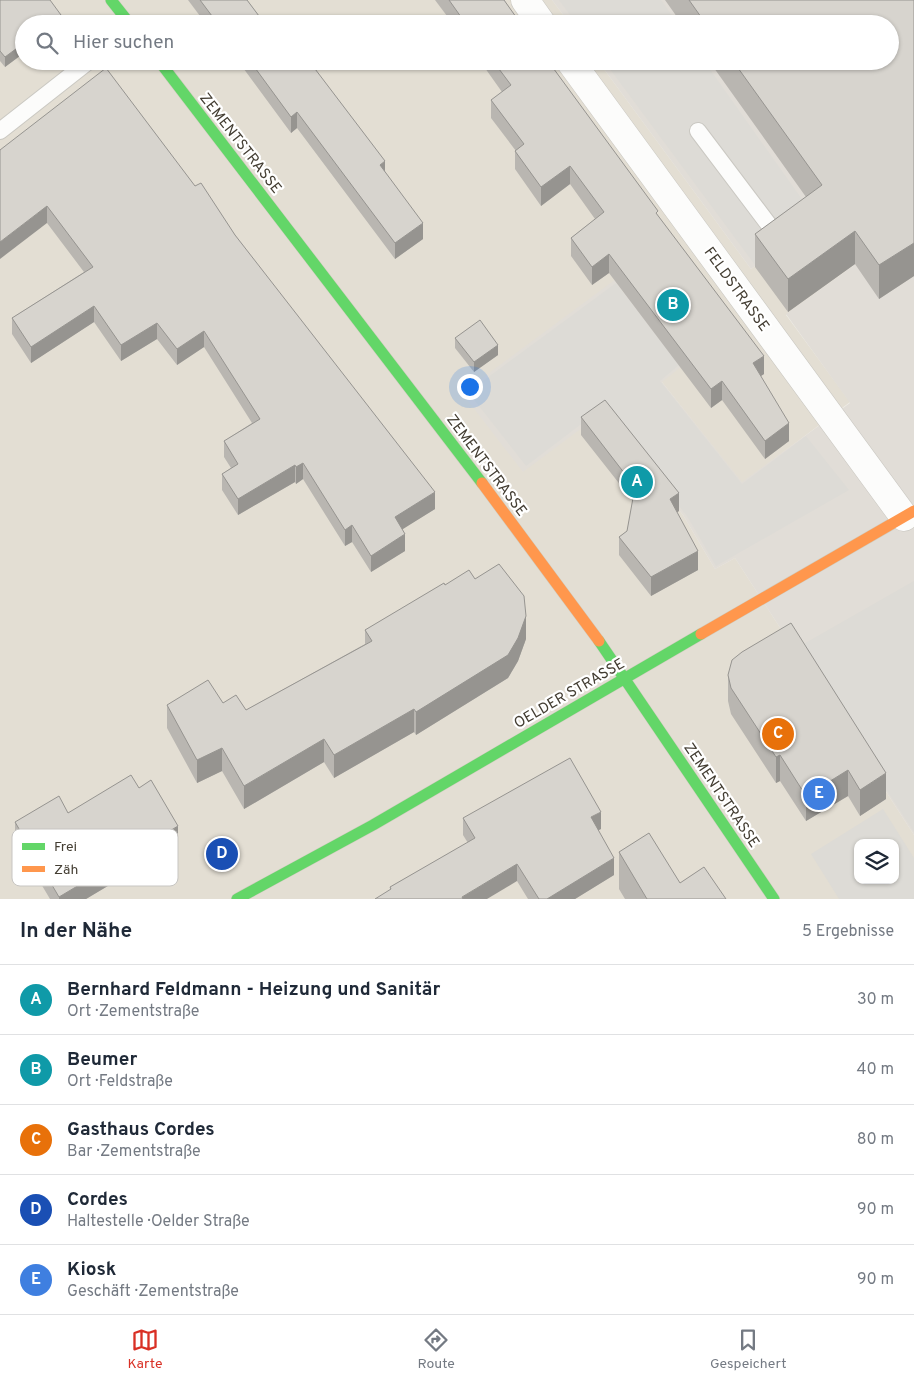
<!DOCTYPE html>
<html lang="de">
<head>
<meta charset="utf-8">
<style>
	body { margin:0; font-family:Overpass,sans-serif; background:#f6f6f7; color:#1f2937 }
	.controls { position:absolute; right:15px; bottom:15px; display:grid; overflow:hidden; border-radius:10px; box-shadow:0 1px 4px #0004 }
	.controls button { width:45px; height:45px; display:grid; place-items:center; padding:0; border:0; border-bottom:1px solid #e0e1e3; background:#fff; color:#1f2937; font:25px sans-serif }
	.you { position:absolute; left:469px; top:386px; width:18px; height:18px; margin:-12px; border:4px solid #fff; border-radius:50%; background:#1a73e8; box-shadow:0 0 0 8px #1a73e833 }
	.badge { display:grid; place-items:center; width:32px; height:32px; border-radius:50%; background:#d93025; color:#fff; font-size:16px; font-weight:700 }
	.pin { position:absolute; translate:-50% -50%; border:2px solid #fff; box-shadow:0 1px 5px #0006 }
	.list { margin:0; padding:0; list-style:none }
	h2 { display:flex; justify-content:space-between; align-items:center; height:65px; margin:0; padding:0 20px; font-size:21px }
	h2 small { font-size:16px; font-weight:400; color:#747a83 }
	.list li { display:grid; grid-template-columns:32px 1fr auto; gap:15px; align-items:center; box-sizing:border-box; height:70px; padding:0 20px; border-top:1px solid #e0e1e3 }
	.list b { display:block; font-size:19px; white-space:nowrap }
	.list p { margin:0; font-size:16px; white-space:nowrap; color:#747a83 }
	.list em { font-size:16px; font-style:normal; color:#747a83 }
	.icon { flex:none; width:28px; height:28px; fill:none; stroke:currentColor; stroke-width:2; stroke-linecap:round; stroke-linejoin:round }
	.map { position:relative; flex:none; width:914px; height:899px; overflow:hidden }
	.search { position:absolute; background:#fff; box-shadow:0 1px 4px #0004; left:15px; right:15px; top:15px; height:55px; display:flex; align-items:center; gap:12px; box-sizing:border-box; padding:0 18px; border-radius:28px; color:#747a83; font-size:19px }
	.sheet { height:415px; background:#fff }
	nav { display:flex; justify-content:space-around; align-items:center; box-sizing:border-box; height:70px; border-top:1px solid #e0e1e3; background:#fff; font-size:14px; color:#747a83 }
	nav a { display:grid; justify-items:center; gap:2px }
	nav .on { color:#d93025 }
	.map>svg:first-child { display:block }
	.residential { fill:#e3ded3; fill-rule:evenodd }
	.industrial { fill:#e1ddd7 }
	.parking { fill:#dddbd6; fill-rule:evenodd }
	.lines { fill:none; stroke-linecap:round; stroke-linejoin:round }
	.lane-casing { stroke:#cac8c2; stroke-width:18 }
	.street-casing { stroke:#cac8c2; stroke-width:29 }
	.fast-casing { stroke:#d0ccbf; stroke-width:12 }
	.slow-casing { stroke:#d0ccbf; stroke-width:12 }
	.lane { stroke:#fcfcfb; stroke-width:16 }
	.street { stroke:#fcfcfb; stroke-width:28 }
	.fast { stroke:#63d668; stroke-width:11 }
	.slow { stroke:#ff974d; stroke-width:11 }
	.wall { fill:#b9b6b1 }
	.shaded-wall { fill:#969490 }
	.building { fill:#d7d4ce; stroke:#969490 }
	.labels { text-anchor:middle; stroke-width:4.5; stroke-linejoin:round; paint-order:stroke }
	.street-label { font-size:15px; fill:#433d32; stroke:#fff }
	.key { fill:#fff; stroke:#c7c5c2; stroke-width:1 }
	.key-label { font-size:14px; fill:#433d32 }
</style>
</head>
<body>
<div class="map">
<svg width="914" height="899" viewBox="0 0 914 899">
	<rect width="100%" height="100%" fill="#eeece6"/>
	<path class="residential" d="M0,0H552L570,24H24V61H598L751,269L817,221L853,266L786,315L850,402L742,483L662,382L601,412L683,515L715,569L735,558L914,835V899H0ZM858,843H895V880H858Z"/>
	<polygon class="industrial" points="552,0 914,0 914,835 735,558 715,569 683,515 602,413 523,472 462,393 666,242 731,327 662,382 742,482 850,403 786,314 853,266 817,221 751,269 598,61 890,61 890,24 570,24"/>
	<g class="parking">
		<polygon points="559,0 661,0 678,24 577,24"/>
		<polygon points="604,61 704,61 816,219 755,265"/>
		<polygon points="616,283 679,365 660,381 742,484 806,436 849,490 716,566 687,516 601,409 526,466 468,392"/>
		<polygon points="914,581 914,832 795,649"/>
		<path d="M883,809L914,858V899H839L811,854ZM858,843H895V880H858Z"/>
	</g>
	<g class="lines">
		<g class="lane-casing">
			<g id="lane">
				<polyline points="0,131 89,61"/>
				<polyline points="698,131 775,233"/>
			</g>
		</g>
		<g class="street-casing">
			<g id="street">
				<polyline points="525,0 542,24"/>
				<polyline points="570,61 904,517"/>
			</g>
		</g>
		<g class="fast-casing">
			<g id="fast">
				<polyline points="111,0 130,24"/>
				<polyline points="159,61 482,483"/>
				<polyline points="599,641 774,899"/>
				<polyline points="237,899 373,825 701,634"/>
			</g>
		</g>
		<g class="slow-casing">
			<g id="slow">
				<polyline points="482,483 599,641"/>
				<polyline points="701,634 914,511"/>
			</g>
		</g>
		<use href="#lane" class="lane"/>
		<use href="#street" class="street"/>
		<use href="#fast" class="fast"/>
		<use href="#slow" class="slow"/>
	</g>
	<g class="wall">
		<polygon points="0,0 61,24 5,67 0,61"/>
		<polygon points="188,0 247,0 265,24 206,24"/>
		<polygon points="435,0 504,0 521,24 453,24"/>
		<polygon points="665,0 914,0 914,276 879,299 855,264 788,312 755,267 755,234 806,197 709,61 890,61 890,24 682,24"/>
		<polygon points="238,61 309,61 385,172 423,239 395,259 297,128 291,133"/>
		<polygon points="480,61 548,61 658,216 764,374 761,376 789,441 765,459 722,400 711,408 609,273 592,285 571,256 571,238 595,219 570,184 541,206 515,169 515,151 516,151 491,118 491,100 502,92"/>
		<polygon points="0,150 195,186 235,235 435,509 402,529 405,551 371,572 352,542 345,546 303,479 296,484 295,482 238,515 222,490 222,474 231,468 224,457 224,441 252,423 204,347 177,365 157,339 121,361 94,322 31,363 12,334 12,318 84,272 47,223"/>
		<polygon points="455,338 498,355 474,372 455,348"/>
		<polygon points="581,417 679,511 677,512 698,570 651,596 619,555 619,537 627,531 633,501 581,435"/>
		<polygon points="475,579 526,639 518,661 508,678 416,735 414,732 334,778 324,762 244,809 222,771 197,783 167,728 167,705 223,703 246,710 365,644 365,630 445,585"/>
		<polygon points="728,675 886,799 860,816 848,796 806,821 780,781 776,783 731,714 728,701"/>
		<polygon points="139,788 178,844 86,899 50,899 15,840 15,822 68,813"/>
		<polygon points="463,818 601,829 598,830 614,875 575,899 528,899 517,881 390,889 390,887 468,843 463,835"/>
		<polygon points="619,852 680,883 726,899 625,899 619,889"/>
	</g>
	<g class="shaded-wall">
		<polygon points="61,15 61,24 49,24"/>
		<polygon points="24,43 24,53 5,67 5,57"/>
		<polygon points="297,112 297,128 291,133 291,117"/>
		<polygon points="385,161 385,177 380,165"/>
		<polygon points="570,166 570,184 541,206 541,187"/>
		<polygon points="47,206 47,223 0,259 0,242"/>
		<polygon points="423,223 423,239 395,259 395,243"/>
		<polygon points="855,231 855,264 788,312 788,279"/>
		<polygon points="914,243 914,276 879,299 879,265"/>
		<polygon points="609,254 609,273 592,285 592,267"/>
		<polygon points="94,306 94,322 31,363 31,347"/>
		<polygon points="157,323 157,339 121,361 121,345"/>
		<polygon points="204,331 204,347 177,365 177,349"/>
		<polygon points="498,345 498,355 474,372 474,362"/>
		<polygon points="764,356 764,374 753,381 753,363"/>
		<polygon points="722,381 722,400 711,408 711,389"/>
		<polygon points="789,423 789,441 765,459 765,441"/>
		<polygon points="303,463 303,479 296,484 296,467"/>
		<polygon points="295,465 295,482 238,515 238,499"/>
		<polygon points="435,492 435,509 395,534 395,517"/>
		<polygon points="679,493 679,511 670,517 670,499"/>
		<polygon points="352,525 352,542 345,546 345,530"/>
		<polygon points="405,534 405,551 371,572 371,556"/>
		<polygon points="698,551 698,570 651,596 651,577"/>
		<polygon points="526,616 526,639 518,661 508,678 416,735 416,712"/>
		<polygon points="414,709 414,732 334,778 334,755"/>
		<polygon points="324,739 324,762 244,809 244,786"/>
		<polygon points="222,748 222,771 197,783 197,760"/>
		<polygon points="780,755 780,781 776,783 776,757"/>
		<polygon points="848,770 848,796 806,821 806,796"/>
		<polygon points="886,773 886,799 860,816 860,790"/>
		<polygon points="601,812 601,829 591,834 591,817"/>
		<polygon points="178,826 178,844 86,899 59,899 59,897"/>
		<polygon points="614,858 614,875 575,899 547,899"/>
		<polygon points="517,864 517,881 487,899 462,899 462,897"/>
	</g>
	<g class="building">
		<polygon points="0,0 50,0 61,15 49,24 24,24 24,43 5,57 0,51"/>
		<polygon points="200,0 247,0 265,24 218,24"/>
		<polygon points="449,0 504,0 521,24 466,24"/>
		<polygon points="689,0 914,0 914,243 879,265 855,231 788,279 755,234 822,185 733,61 890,61 890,24 706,24"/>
		<polygon points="250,61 309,61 385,161 380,165 423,223 395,243 297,112 291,117"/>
		<polygon points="493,61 548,61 658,211 656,213 764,356 753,363 789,423 765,441 722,381 711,389 609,254 592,267 571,238 604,212 570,166 541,187 515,151 524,144 491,100 511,85"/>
		<polygon points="106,68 195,186 201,183 235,235 435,492 395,517 405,534 371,556 352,525 345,530 303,463 296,467 295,465 238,499 222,474 238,464 224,441 260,419 204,331 177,349 157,323 121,345 94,306 31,347 12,318 93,267 47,206 0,242 0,150"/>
		<polygon points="480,320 498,345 474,362 455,338"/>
		<polygon points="605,400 679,493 670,499 698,551 651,577 619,537 627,531 635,487 581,417"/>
		<polygon points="499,564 524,596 526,616 518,638 508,655 416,712 414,709 334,755 324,739 244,786 222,748 197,760 167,705 208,680 223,703 236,695 246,710 372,641 365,630 444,583 445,585 469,570 475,579"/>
		<polygon points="791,623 886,773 860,790 848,770 806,796 780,755 776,757 731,688 728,675 732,660 742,652"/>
		<polygon points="570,758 601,812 591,817 614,858 547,899 539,899 517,864 462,897 463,899 375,899 391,889 390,887 475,838 463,818"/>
		<polygon points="131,775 139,788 151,780 178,826 59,897 15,822 59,796 68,813"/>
		<polygon points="649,833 680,883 704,867 726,899 647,899 619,852"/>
	</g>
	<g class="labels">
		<g class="street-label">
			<text transform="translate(241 143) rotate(52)" y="5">ZEMENTSTRASSE</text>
			<text transform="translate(737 289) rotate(54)" y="5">FELDSTRASSE</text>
			<text transform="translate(487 465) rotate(53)" y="5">ZEMENTSTRASSE</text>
			<text transform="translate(569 693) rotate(-30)" y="5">OELDER STRASSE</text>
			<text transform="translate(722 795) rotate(56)" y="5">ZEMENTSTRASSE</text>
		</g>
	</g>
	<rect x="12" y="829" width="166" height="57" rx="8" class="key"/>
	<rect x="22" y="843" width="23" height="7" fill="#63d668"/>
	<rect x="22" y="866" width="23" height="6" fill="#ff974d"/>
	<g class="key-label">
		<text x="54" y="851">Frei</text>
		<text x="54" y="874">Zäh</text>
	</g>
</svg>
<div class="controls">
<button><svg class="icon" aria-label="layers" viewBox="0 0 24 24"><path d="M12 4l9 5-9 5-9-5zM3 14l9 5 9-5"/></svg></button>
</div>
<div class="you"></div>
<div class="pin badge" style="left:637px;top:482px;background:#0f9aa8">A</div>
<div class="pin badge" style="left:673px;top:305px;background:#0f9aa8">B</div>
<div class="pin badge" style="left:778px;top:734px;background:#e8710a">C</div>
<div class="pin badge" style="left:222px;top:854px;background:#1a4fb4">D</div>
<div class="pin badge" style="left:819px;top:794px;background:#3f7fe0">E</div>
<div class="search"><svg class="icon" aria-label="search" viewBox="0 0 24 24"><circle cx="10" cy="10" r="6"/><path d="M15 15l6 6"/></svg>Hier suchen</div>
</div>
<section class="sheet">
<h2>In der Nähe<small>5 Ergebnisse</small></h2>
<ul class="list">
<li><span class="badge" style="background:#0f9aa8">A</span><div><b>Bernhard Feldmann - Heizung und Sanitär</b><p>Ort · Zementstraße</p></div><em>30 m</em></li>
<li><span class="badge" style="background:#0f9aa8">B</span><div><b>Beumer</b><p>Ort · Feldstraße</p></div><em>40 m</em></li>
<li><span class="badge" style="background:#e8710a">C</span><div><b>Gasthaus Cordes</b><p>Bar · Zementstraße</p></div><em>80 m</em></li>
<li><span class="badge" style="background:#1a4fb4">D</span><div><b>Cordes</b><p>Haltestelle · Oelder Straße</p></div><em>90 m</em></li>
<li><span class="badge" style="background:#3f7fe0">E</span><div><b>Kiosk</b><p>Geschäft · Zementstraße</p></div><em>90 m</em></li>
</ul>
</section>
<nav>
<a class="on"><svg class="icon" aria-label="map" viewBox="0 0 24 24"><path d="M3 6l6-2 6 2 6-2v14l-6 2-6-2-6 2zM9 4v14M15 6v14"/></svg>Karte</a>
<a><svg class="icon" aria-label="directions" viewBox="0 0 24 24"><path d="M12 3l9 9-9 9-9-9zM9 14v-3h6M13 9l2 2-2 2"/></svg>Route</a>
<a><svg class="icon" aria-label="saved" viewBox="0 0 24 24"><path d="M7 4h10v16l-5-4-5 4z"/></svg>Gespeichert</a>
</nav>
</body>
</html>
